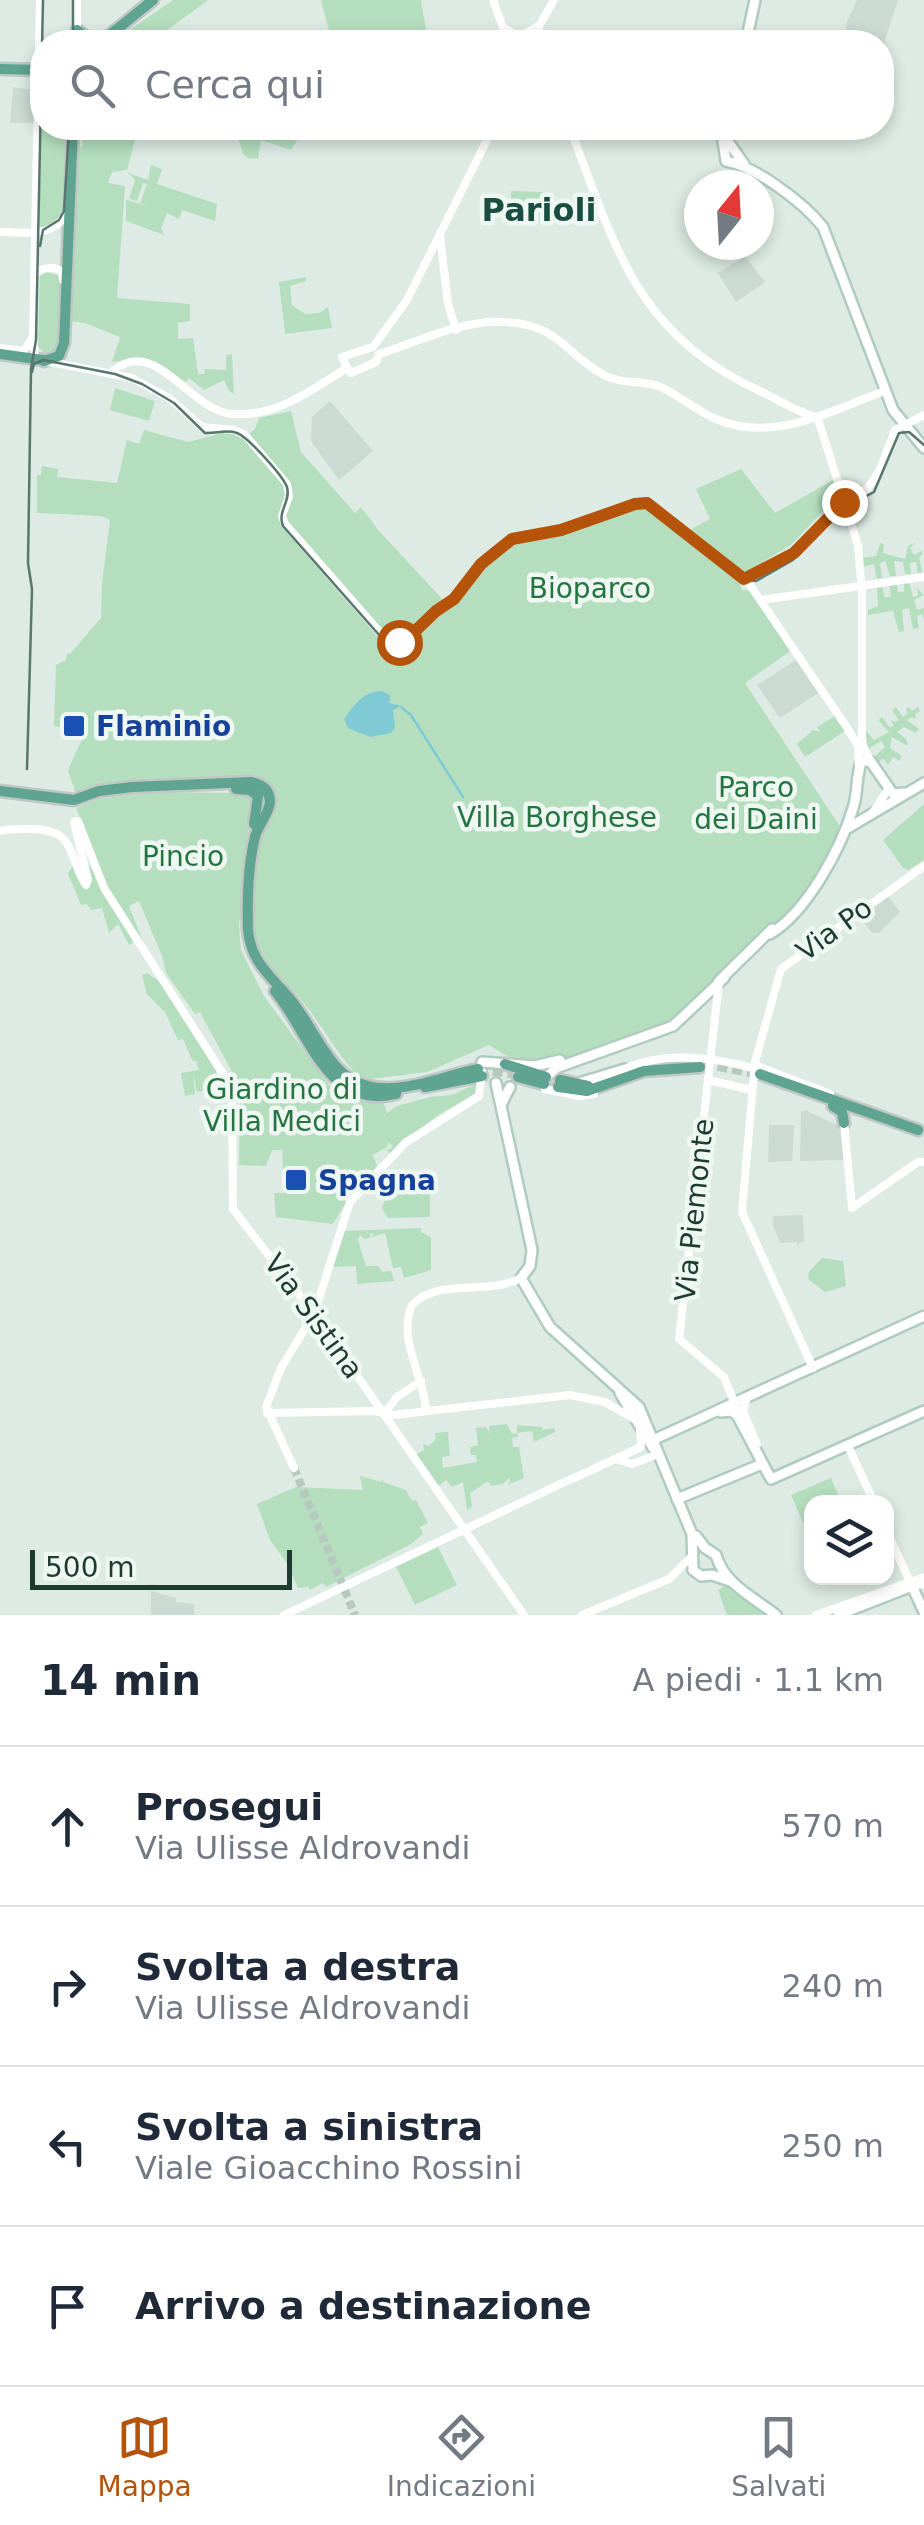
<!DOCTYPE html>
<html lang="it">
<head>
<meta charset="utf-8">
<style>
	body { margin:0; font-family:"DejaVu Sans",sans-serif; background:#f2f2f3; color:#1f2937 }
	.controls { position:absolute; right:30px; bottom:30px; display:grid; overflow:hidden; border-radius:20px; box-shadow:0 5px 15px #0003 }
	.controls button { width:90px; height:90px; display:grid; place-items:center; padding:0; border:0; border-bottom:2px solid #e0e1e3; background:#fff; color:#1f2937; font:50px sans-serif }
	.compass { position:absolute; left:684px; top:170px; width:90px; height:90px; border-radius:50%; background:#fff; box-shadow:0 5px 15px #0003; rotate:18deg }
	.scale { position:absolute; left:30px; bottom:25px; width:262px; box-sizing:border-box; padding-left:10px; border:5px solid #1e3b32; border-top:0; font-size:28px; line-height:35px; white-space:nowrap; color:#1e3b32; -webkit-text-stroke:8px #eef7f2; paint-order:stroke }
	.stop { position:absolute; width:30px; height:30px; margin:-22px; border:8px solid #b45309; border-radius:50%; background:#fff }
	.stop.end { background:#b45309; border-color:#fff; box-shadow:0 2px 10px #0008 }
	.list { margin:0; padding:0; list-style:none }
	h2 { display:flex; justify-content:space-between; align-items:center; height:130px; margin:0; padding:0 40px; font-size:42px }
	h2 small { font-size:32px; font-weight:400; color:#747a83 }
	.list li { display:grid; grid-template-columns:65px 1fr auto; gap:30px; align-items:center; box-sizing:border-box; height:160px; padding:0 40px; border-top:2px solid #e0e1e3 }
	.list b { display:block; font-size:38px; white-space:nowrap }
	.list p { margin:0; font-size:32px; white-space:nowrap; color:#747a83 }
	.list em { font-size:32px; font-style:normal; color:#747a83 }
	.icon { flex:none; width:55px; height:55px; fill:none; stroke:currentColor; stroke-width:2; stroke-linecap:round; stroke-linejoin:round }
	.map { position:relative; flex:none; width:924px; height:1615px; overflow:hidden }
	.search { position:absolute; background:#fff; box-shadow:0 5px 15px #0003; left:30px; right:30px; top:30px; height:110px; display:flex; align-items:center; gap:25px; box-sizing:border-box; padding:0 35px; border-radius:40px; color:#747a83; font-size:38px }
	.sheet { height:770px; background:#fff }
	nav { display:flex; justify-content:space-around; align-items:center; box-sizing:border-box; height:140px; border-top:2px solid #e0e1e3; background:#fff; font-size:28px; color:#747a83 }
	nav a { display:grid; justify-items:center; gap:5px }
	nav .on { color:#b45309 }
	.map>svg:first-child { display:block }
	.built { fill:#cbdad3 }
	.green { fill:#b4debe }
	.water { fill:#80cad5 }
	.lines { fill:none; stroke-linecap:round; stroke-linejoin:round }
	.stream { stroke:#80cad5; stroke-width:2.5 }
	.tertiary-tunnel { stroke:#b7c8c0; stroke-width:8; stroke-dasharray:8 4; stroke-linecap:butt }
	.primary-tunnel { stroke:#b7c8c0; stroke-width:10; stroke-dasharray:10 5; stroke-linecap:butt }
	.secondary-casing { stroke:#b0cbc0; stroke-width:14 }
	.primary-casing { stroke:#c0c8c6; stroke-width:15 }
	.tertiary { stroke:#fff; stroke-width:8 }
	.secondary { stroke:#fff; stroke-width:9 }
	.primary { stroke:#5ea490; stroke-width:10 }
	.tram { stroke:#58776e; stroke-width:2.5 }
	.route { stroke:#b45309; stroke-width:12 }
	.transit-dot { fill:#1a4fb4; stroke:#eef7f2; stroke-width:4 }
	.labels { text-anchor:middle; stroke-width:9; stroke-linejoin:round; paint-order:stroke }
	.park-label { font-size:28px; fill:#257542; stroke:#eef7f2 }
	.transit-label { font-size:28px; font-weight:bold; fill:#164399; stroke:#eef7f2; text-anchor:start }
	.street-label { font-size:28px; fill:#1e3b32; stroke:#eef7f2 }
	.quarter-label { font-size:32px; font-weight:bold; fill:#194e40; stroke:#eef7f2 }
</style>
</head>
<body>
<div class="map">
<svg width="924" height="1615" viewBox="0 0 924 1615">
	<rect width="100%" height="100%" fill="#ddebe4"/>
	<g class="built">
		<polygon points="857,0 898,0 885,40 887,63 893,74 882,90 882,42 843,42 847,22"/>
		<polygon points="13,87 32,90 34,123 10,123"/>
		<polygon points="745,256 765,282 736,302 718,273"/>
		<polygon points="330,401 373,451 339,480 311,441 312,417"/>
		<polygon points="796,660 818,693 780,718 757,685"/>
		<polygon points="888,896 900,912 879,933 872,933 860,917"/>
		<polygon points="805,1110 841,1127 844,1160 800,1161 801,1112"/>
		<polygon points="769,1125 794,1125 792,1161 768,1162"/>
		<polygon points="803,1215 804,1241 797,1245 797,1242 780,1243 773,1225 773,1216"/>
		<polygon points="151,1591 176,1598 176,1602 194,1604 194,1615 151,1615"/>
	</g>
	<g class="green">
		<polygon points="173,0 208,0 151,42 112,42"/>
		<polygon points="321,0 421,0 428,42 332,42"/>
		<polygon points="42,70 42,128 67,128 63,212 56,220 43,228 39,227"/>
		<polygon points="83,128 138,128 127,170 112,172 108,183 125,186 117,298 190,304 190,321 178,323 178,339 193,338 198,374 204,374 205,369 226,370 226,355 232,354 234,394 229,391 224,380 204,390 189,378 186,382 139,358 112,362 120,337 85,323 70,321 76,153 82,146"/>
		<polygon points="242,128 247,132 245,128 305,128 291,150 261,140 258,159 248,158 243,154 236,131"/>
		<polygon points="151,165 162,169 157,184 217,204 215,221 182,210 179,219 167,213 161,229 164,235 126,221 126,200 148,206 140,203 147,184 143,183 137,201 129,199 135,180 128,173 148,180"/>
		<polygon points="511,191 543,192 545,223 511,222"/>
		<polygon points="46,272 60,276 57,350 44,353 38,346 40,276"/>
		<polygon points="306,277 306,281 290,286 292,305 305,314 319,313 328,307 332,328 285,334 279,282"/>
		<polygon points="115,388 155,401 149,421 110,410"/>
		<path d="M291,411L301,452L355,513L361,507L379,531L445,602L401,639L408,643L437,615L460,601L488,563L516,541L563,535L639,506L655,512L739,581L742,590L751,591L790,651L745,683L841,828L805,895L681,1016L679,1014L671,1020C641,1031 567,1065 539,1065C519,1065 504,1054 489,1045L427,1072L362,1080C337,1056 323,1025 299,997C291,987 277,982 270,973C236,932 253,846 272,802L251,780L77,797L68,770L82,739L74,730L54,726L56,665L66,660L67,653L70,654L101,618L102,583L110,520L101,516L37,513V475H41L42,466L58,469L57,477L117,483L127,440L139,444L144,430L188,442L227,432L244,438L255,429L259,418Z"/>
		<polygon points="741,469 775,513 835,479 838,495 791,545 744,573 690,530 710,519 696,489"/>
		<polygon points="916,542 910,548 914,555 921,551 923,554 919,557 922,572 918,573 916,562 910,563 911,574 905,574 903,562 894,561 896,576 890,576 885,560 880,564 882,578 877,579 874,564 863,567 862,558 876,556 880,543 884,544 883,553 905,559 908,546"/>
		<polygon points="909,582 913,597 918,596 917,588 924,595 914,600 917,610 924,608 924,619 922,614 917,616 919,628 913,629 909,608 902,610 904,631 899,632 893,611 868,615 868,610 878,606 877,588 882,587 885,598 891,596 889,585 897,584 898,592 904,592 904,583"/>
		<polygon points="896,707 903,717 908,713 906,709 909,707 912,711 918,707 920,711 915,714 916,719 912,717 907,720 919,729 916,733 904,727 897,732 906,739 908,746 892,737 890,748 902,756 899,761 893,757 888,765 883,758 877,764 873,758 885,747 881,741 868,749 865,730 874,740 889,732 878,720 882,717 890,728 894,725 890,720 895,722 899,720 892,710"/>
		<polygon points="835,716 845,731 805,757 797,744 813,730 820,732 817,727"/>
		<polygon points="150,792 242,793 252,796 239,926 241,950 264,996 329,1085 354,1099 383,1101 387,1112 381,1117 397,1106 430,1097 452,1095 480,1082 478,1092 438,1115 390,1154 387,1150 393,1147 389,1142 387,1147 373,1155 377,1166 348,1199 333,1224 276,1217 274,1193 284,1193 282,1150 272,1150 266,1166 239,1165 240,1087 200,1012 195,1014 166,973 162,956 139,901 129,906 144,944 107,888 76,808 99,799"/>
		<polygon points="924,804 924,860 908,870 903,868 883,840"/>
		<polygon points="86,860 134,939 132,943 129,945 118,924 109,933 102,908 91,910 87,904 81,905 68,874 75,861 81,885 89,888"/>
		<polygon points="147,973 160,982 215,1065 219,1087 197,1092 193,1074 195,1094 185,1096 181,1073 199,1070 196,1061 192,1060 183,1039 178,1040 165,1012 147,994 142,975"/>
		<polygon points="430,1175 430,1217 388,1218 382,1208 393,1176"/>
		<polygon points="421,1228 421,1232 431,1237 431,1270 404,1278 401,1267 393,1268 385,1233 372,1237 373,1233 369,1234 371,1237 365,1239 360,1235 358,1240 366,1266 378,1266 382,1272 391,1271 394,1281 357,1284 356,1266 332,1267 343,1231"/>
		<polygon points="822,1258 843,1261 846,1286 825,1292 809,1280 808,1273"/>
		<polygon points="507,1424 512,1434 517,1433 517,1425 542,1427 543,1430 554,1428 555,1432 534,1442 532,1431 517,1433 518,1437 512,1438 513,1447 519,1447 524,1478 507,1485 510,1482 509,1478 503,1484 491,1486 488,1481 470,1493 472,1507 467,1510 463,1482 452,1487 446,1480 437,1487 415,1455 424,1450 423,1444 429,1446 436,1439 435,1433 448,1432 450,1456 442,1457 443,1468 477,1462 476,1455 471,1455 470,1447 478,1445 476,1428 486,1427 490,1434 489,1426"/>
		<polygon points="360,1476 381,1482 383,1479 383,1482 406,1490 412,1501 416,1500 428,1523 420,1527 423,1534 411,1544 326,1587 323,1583 310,1590 308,1587 298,1588 286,1562 270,1540 257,1504 296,1487 363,1490"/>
		<polygon points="831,1478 841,1502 812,1502 811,1533 808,1534 791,1495"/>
		<polygon points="438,1547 457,1585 415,1605 396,1567"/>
		<polygon points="725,1586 726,1586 766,1615 727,1615 718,1590"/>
	</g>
	<path class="water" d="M382,691L390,695V703L401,706L393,710L395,727L391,733L370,737L348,728L344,719C355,704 362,692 382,691Z"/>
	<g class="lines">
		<polyline class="stream" points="401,707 411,715 463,797"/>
		<polyline class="tertiary-tunnel" points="294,1468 355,1615"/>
		<g class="primary-tunnel">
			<polyline points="703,1063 760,1074"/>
			<polyline points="478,1069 518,1074"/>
		</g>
		<g class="secondary-casing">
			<g id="secondary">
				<polyline points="746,42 755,0"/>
				<path d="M721,128L726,161C756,167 803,202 823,227L893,410L924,448"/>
				<polyline points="723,134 744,164"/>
				<polyline points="848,828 924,783"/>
				<path d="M770,934C807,912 842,847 854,805C858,790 856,774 862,760L871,762L893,794L904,793"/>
				<polyline points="719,981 772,929"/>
				<polyline points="482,1062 535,1066 560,1060"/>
				<polyline points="550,1074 556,1068 673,1026 724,978"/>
				<polyline points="582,1082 625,1069"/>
				<polyline points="496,1083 532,1250 530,1266 521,1278 550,1327 639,1407 692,1534 693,1570 701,1576 712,1575 730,1581"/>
				<polyline points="502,1103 510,1087"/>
				<polyline points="620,1393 653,1448"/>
				<polyline points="721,1412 731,1411 737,1415 771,1479 924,1411"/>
				<polyline points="653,1440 924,1316"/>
				<polyline points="677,1499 762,1464"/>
				<path d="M696,1536L705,1548L716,1555C724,1584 753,1597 776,1615"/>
				<polyline points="838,1615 912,1586 924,1612"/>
			</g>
		</g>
		<g class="primary-casing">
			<g id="primary">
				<polyline points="77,30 89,39 105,39"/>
				<polyline points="101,42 153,0"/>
				<polyline points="0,69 39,70 42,65"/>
				<polyline points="0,354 43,360"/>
				<polyline points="44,361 59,356 64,343 73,128"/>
				<polyline points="236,789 250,790 258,796 254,824"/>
				<path d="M0,791L74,800L99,791L132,787L251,782C261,784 270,789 270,802C269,814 258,825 255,837C248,866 247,899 248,929C250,962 272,977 291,1000C307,1020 318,1044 334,1064C372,1110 431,1078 478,1069"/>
				<path d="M275,991C311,1035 327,1110 396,1094"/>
				<polyline points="505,1064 546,1077"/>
				<polyline points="760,1074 918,1130"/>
				<polyline points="518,1077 544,1084"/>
				<polyline points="560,1080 588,1086"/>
				<polyline points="425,1087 482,1076"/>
				<polyline points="558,1087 587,1091 644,1071 700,1067"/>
				<polyline points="833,1106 842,1112 844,1123"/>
			</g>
		</g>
		<g class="tertiary">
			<polyline points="493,0 503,28 519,36 539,26 554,0"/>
			<polyline points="539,26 539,42"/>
			<polyline points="77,42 77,0"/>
			<path d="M570,128C616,249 636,335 764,393C780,401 796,411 813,416"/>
			<path d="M0,232C24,232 54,239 67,212"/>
			<polyline points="440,236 448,304 456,330"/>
			<path d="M35,274C42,268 54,265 62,272L63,280"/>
			<polyline points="0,348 24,351 32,338"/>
			<polyline points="35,359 33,336 40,0"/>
			<polyline points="46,361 132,378 169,398 202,427 234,430 245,435 287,484 289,496 282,516 285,524 383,636 393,642 410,637 435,612 458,595 484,561 512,539 564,530 637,503 652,505 750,585 846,726 858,746 859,767"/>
			<path d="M347,368L351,373L376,362L379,354C418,342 463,319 505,322C559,324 565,354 604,375C622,385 644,379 663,388C681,397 697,411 716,419C773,444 831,410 885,391"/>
			<polyline points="347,368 342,357 373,347 407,300 493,128"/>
			<path d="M112,372C155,333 190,412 233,414C278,417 311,390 347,368"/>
			<polyline points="817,416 858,545 862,592 862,744 871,762"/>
			<polyline points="744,579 794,553 835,508 867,489 880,470 895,430 924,415"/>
			<polyline points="761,600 924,577"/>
			<polyline points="874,811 889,788"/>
			<path d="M0,831C11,828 21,829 32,829C78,830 67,857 86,885L88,880L74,822L78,821L104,888L232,1088L233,1209L314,1314L524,1615"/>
			<polyline points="719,982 679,1339 724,1377 741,1419"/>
			<polyline points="755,1065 830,1094"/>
			<path d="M625,1069C666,1050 718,1058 759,1070"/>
			<polyline points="708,1080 752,1090"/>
			<polyline points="545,1089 579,1096 594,1094"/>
			<polyline points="844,1123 852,1208 918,1162 924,1162"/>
			<polyline points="813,1368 742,1212 755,1062 781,969 924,866"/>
			<polyline points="747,1398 743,1411 757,1444"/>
			<path d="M426,1410C424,1377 397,1338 412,1305C439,1277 488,1296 521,1278"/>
			<polyline points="267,1413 375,1411 393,1415 570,1395 605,1402 634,1419"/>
			<polyline points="384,1414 397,1397 421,1381"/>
			<polyline points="848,1446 874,1502"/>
			<polyline points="616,1459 632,1464 658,1454"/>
			<polyline points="294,1468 266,1407 281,1368 314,1314 350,1202 405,1143 479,1096 482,1072"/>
			<polyline points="572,1479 641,1447 640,1429"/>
			<polyline points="886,1530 912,1586 924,1584"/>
			<polyline points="284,1615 573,1478"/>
			<polyline points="582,1615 669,1579 691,1557"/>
			<polyline points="816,1615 924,1577"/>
		</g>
		<use href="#secondary" class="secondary"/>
		<use href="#primary" class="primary"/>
		<g class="tram">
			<polyline points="73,42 73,0"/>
			<polyline points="40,246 43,230 59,220 64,211 69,128"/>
			<path d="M32,372L34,364L43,360L115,374L142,384L174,403L205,433C215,434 226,429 237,433C248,437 283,476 287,487C291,502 277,511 283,526L380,636L394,643L409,639L435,612L453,601L482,564L512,540L564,531L637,504L654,507L743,579L756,581L793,560L842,509L874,492L899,433L909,432L924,445"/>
			<polyline points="27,769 32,589 28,563 31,369 36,340 43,0"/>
		</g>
	</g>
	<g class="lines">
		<polyline class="route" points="399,642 408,638 436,611 454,599 481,564 512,539 561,530 635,504 647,503 744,579 794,553 844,502"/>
	</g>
	<g class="transit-dot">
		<rect x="62" y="714" width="24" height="24" rx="5"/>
		<rect x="284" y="1168" width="24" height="24" rx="5"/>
	</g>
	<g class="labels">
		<g class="park-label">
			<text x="590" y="598">Bioparco</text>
			<text x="756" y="797">Parco<tspan x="756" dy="32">dei Daini</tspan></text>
			<text x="557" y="827">Villa Borghese</text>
			<text x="183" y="866">Pincio</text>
			<text x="282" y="1099">Giardino di<tspan x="282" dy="32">Villa Medici</tspan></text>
		</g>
		<g class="transit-label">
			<text x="96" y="736">Flaminio</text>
			<text x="318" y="1190">Spagna</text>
		</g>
		<g class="street-label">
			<text transform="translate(834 929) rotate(-36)" y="10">Via Po</text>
			<text transform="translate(694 1210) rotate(-84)" y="10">Via Piemonte</text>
			<text transform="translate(314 1316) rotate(54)" y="10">Via Sistina</text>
		</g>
		<g class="quarter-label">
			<text x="539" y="221">Parioli</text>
		</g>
	</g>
</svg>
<div class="controls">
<button><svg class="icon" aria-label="layers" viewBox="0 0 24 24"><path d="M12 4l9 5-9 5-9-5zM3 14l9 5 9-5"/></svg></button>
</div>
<svg class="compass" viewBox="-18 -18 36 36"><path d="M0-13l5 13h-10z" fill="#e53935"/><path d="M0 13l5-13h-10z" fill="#747a83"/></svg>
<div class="scale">500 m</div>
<div class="stop" style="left:399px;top:642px"></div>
<div class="stop end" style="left:844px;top:502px"></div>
<div class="search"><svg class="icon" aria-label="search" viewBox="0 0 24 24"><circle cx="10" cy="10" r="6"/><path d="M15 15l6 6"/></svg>Cerca qui</div>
</div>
<section class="sheet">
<h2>14 min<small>A piedi · 1.1 km</small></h2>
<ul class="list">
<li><svg class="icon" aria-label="ahead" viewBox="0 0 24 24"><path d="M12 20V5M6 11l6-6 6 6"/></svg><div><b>Prosegui</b><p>Via Ulisse Aldrovandi</p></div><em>570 m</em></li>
<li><svg class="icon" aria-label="right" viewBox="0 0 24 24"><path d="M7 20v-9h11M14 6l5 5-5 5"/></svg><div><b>Svolta a destra</b><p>Via Ulisse Aldrovandi</p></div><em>240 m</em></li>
<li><svg class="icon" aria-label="left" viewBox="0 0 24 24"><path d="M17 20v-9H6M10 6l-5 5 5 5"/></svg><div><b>Svolta a sinistra</b><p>Viale Gioacchino Rossini</p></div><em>250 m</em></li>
<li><svg class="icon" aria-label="arrive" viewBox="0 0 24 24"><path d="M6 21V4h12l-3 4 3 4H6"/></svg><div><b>Arrivo a destinazione</b></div></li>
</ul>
</section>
<nav>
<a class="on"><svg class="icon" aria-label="map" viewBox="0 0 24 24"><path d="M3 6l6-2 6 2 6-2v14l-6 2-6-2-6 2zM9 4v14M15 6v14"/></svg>Mappa</a>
<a><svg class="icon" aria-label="directions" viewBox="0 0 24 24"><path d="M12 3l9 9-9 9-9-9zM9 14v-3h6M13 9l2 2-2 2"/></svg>Indicazioni</a>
<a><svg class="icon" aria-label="saved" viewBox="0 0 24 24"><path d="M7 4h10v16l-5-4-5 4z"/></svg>Salvati</a>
</nav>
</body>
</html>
